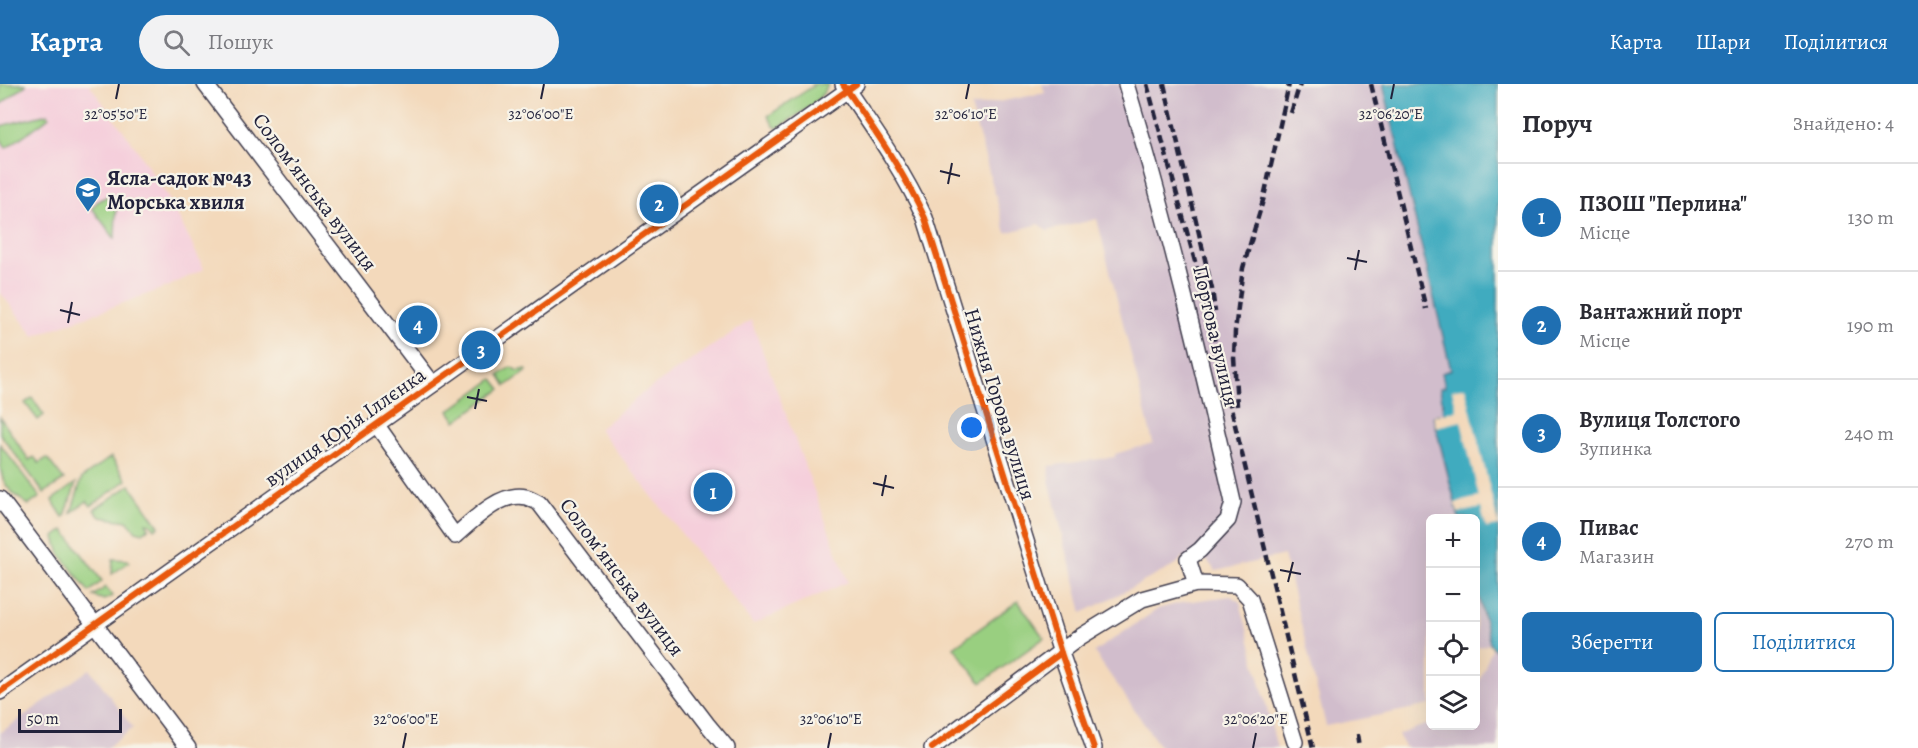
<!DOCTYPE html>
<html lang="uk">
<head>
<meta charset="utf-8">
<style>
	body { margin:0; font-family:Alegreya,serif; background:#f2f2f3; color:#2b2b33 }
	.controls { position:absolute; right:18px; bottom:18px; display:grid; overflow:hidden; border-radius:9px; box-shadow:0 6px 24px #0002 }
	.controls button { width:54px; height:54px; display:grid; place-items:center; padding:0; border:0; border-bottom:2px solid #e1e1e2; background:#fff; color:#2b2b33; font:30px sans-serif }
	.scale { position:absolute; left:18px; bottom:15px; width:104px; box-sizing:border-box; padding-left:6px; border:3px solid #22223b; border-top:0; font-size:16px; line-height:21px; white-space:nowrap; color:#22223b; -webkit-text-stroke:4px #f7f3e8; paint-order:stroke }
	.you { position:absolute; left:972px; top:344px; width:21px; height:21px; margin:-15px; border:4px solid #fff; border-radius:50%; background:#1a73e8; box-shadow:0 0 0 9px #1a73e833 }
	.badge { display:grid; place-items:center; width:39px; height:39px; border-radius:50%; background:#1f6fb2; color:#fff; font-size:20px; font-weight:700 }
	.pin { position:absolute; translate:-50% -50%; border:3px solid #fff; box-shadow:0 2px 6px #0006 }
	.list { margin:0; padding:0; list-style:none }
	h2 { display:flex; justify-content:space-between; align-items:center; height:78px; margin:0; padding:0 24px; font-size:26px }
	h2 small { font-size:20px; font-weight:400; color:#7c7c81 }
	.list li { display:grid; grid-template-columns:39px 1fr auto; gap:18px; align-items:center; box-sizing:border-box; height:108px; padding:0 24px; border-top:2px solid #e1e1e2 }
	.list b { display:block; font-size:22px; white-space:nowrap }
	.list p { margin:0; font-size:20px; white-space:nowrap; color:#7c7c81 }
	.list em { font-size:20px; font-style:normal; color:#7c7c81 }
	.actions { display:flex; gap:12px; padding:18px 24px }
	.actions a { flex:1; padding:14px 0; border:2px solid #1f6fb2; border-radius:9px; text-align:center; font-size:21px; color:#1f6fb2 }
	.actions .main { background:#1f6fb2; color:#fff }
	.icon { flex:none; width:33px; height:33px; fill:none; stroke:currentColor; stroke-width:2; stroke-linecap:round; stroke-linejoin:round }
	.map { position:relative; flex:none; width:1498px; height:664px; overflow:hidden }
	header { display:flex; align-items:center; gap:36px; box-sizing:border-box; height:84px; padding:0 30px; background:#1f6fb2; color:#fff }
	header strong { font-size:28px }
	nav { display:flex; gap:33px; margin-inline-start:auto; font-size:21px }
	.search { width:420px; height:54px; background:#f2f2f3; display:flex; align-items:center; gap:15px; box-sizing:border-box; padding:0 21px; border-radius:33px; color:#7c7c81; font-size:22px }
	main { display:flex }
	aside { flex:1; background:#fff }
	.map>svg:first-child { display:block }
	.built { fill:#f5cfdb }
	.industrial { fill:#d1bdcc }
	.green { fill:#99cf80; stroke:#5e785e; stroke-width:1.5 }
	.water { fill:#3fabbf; stroke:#30667d; stroke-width:1.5 }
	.pier { fill:#f3d9bb }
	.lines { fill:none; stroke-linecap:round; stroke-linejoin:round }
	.minor-casing { stroke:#413d4e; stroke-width:18 }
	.minor { stroke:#fff; stroke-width:15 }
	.rail { stroke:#22223b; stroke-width:4.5; stroke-dasharray:9 4.5; stroke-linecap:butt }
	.cycleway-casing { stroke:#f7f3e8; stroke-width:10 }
	.cycleway { stroke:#e8590c; stroke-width:6 }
	.ticks { fill:none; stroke:#22223b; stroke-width:2 }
	.labels { text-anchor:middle; stroke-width:4.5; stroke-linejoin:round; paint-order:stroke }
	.poi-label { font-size:21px; font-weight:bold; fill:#22223b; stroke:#f7f3e8; text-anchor:start }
	.street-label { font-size:21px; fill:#22223b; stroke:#f7f3e8 }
	.ticks-label { font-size:15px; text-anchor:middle; fill:#22223b; stroke:#f7f3e8; stroke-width:4.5; stroke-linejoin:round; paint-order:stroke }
</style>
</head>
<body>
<header>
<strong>Карта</strong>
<div class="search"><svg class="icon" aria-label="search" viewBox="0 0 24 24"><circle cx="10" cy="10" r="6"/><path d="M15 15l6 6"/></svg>Пошук</div>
<nav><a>Карта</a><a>Шари</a><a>Поділитися</a></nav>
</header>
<main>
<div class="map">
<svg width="1498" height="664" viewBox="0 0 1498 664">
	<rect width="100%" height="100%" fill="#f7f3e8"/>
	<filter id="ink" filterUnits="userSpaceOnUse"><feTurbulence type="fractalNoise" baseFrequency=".0167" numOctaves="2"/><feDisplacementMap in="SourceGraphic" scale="12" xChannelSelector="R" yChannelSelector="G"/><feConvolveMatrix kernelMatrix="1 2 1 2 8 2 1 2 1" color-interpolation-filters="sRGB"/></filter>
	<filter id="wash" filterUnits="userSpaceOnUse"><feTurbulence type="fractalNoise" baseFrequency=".008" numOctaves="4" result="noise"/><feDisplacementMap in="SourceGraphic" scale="24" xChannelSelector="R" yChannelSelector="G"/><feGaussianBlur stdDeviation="1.35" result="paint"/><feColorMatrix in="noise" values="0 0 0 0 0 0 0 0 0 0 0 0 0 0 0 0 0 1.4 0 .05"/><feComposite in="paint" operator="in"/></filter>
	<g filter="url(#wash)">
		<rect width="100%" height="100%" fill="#f3d9bb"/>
		<g class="built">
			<polygon points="28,0 89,0 136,64 172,120 204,185 169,202 34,252 0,208 0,21"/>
			<polygon points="751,236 848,498 753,540 599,345 643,309"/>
		</g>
		<g class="industrial">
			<polygon points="1042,0 1383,0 1451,286 1445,303 1440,304 1444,329 1434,332 1459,434 1430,434 1430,621 1326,642 1284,471 1216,487 1203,472 1182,474 1176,481 1082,529 1049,396 1050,395 1049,382 1115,373 1115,370 1153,359 1097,135 1047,147 1039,140 1006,149 971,23 1045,9"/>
			<polygon points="1476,502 1490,560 1476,563"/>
			<polygon points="1231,512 1240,518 1277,664 1161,664 1094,568 1158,525 1184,518"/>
			<polygon points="1492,564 1498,569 1498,664 1406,664 1398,651 1430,639 1430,642 1476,642 1476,606"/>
			<polygon points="90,585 133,644 107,664 0,664 0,649"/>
		</g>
		<g class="green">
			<polygon points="0,0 26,0 26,1 0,21"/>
			<path d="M812,0H828C821,20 794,32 778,44L774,42L768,32L813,2Z"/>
			<polygon points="48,30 49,33 43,38 6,64 0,54 0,42"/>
			<polygon points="109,111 113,113 116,126 115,155 92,124 97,118"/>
			<polygon points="511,283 518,287 526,285 527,287 506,302 499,291"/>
			<polygon points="493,295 501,305 456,337 449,327"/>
			<polygon points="32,314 44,331 38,336 25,319"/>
			<polygon points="0,333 29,376 34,373 39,379 47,374 64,396 44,409 0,350"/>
			<path d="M0,360L40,413L29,421C0,403 0,394 0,360Z"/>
			<polygon points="111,373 127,396 91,422 87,417 71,429 82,394"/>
			<polygon points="76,399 65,432 63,433 52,416"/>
			<polygon points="130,401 159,442 155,445 151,440 146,439 149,444 143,449 136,447 127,437 100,433 94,426"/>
			<polygon points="64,446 102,497 89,508 60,470 55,453"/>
			<polygon points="113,475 128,476 129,478 112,490"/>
			<polygon points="106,503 113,512 104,516 93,512"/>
			<polygon points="1018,517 1044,554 981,599 954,563"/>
		</g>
		<polygon class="water" points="1383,0 1498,0 1498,569 1490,560 1476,502 1476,434 1459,434 1433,332 1444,329 1440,304 1445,303 1442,289 1451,286"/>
		<polygon class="pier" points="1465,303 1498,439 1498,442 1486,444 1481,424 1458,429 1455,419 1479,413 1461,337 1436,343 1433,332 1457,326 1452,306"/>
	</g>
	<g filter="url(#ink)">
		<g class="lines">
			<g class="minor-casing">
				<g id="minor">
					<polyline points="205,0 433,300"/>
					<path d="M843,0C873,44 903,86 925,134L1061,569L1094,664"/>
					<path d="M1126,0C1168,138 1201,278 1233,418L1228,436L1200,466L1188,475L1196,500"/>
					<path d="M376,340L455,452C472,437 501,407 526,413C530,414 535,417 539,419L707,640L727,664"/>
					<polyline points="0,415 188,664"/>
					<polyline points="0,608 856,0"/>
					<polyline points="932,664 1080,553 1142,515 1196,500 1237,501 1250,515 1295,658"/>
				</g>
			</g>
			<use href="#minor" class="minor"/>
			<g class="rail">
				<polyline points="1147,0 1200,196 1313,664"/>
				<polyline points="1164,0 1212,205 1215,228"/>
				<polyline points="1371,0 1426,225"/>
				<polyline points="1291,29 1300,0"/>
				<polyline points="1237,322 1234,273 1235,247 1243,184 1264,113 1289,0"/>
				<polyline points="1357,651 1359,664"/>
			</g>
			<g class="cycleway-casing">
				<g id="cycleway">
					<path d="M843,0C873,44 903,86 925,134L1061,569L1094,664"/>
					<polyline points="0,608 856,0"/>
					<polyline points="932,664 1061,569"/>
				</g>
			</g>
			<use href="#cycleway" class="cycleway"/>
		</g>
	</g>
	<path class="ticks" d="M116,15L119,0M541,15L544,0M966,15L969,0M1391,15L1394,0M940,87L960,92M948,100L952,79M1347,174L1367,178M1355,186L1359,166M60,226L80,231M68,239L72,218M467,313L487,317M475,325L479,305M873,399L894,404M882,412L886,391M1280,486L1301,490M1288,498L1293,478M403,664L406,649M828,664L831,649M1253,664L1256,649"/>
	<defs>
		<g id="school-pin" transform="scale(1.35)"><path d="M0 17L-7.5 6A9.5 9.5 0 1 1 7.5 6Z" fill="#1f6fb2" stroke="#f7f3e8"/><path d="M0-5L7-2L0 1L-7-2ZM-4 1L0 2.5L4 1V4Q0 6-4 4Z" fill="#fff"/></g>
	</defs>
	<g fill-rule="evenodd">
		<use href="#school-pin" x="88" y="106"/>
	</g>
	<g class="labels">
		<g class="poi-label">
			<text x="107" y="101">Ясла-садок №43<tspan x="107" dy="24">Морська хвиля</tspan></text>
		</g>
		<g class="street-label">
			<text transform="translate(315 108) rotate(53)" y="7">Соломʼянська вулиця</text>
			<text transform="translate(1216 252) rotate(77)" y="7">Портова вулиця</text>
			<text transform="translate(1000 320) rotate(73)" y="7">Нижня Горова вулиця</text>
			<text transform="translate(345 343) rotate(-35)" y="7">вулиця Юрія Іллєнка</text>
			<text transform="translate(622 493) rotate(53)" y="7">Соломʼянська вулиця</text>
		</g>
	</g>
	<g class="ticks-label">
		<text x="116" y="35">32°05'50"E</text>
		<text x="541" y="35">32°06'00"E</text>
		<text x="966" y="35">32°06'10"E</text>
		<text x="1391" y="35">32°06'20"E</text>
		<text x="406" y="640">32°06'00"E</text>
		<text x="831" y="640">32°06'10"E</text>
		<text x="1256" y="640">32°06'20"E</text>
	</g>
</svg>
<div class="controls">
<button>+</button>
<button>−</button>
<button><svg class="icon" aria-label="locate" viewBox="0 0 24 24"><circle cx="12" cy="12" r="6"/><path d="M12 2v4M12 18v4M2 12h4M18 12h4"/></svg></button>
<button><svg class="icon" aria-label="layers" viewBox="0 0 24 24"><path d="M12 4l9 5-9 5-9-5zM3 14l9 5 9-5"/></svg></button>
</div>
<div class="scale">50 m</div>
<div class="you"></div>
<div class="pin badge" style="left:713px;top:408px">1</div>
<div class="pin badge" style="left:659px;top:120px">2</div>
<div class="pin badge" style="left:481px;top:266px">3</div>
<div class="pin badge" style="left:418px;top:241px">4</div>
</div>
<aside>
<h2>Поруч<small>Знайдено: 4</small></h2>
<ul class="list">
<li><span class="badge">1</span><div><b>ПЗОШ &quot;Перлина&quot;</b><p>Місце</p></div><em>130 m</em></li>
<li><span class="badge">2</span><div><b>Вантажний порт</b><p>Місце</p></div><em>190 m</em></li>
<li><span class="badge">3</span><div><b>Вулиця Толстого</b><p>Зупинка</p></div><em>240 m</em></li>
<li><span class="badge">4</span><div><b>Пивас</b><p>Магазин</p></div><em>270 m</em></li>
</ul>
<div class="actions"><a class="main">Зберегти</a><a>Поділитися</a></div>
</aside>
</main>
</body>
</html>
